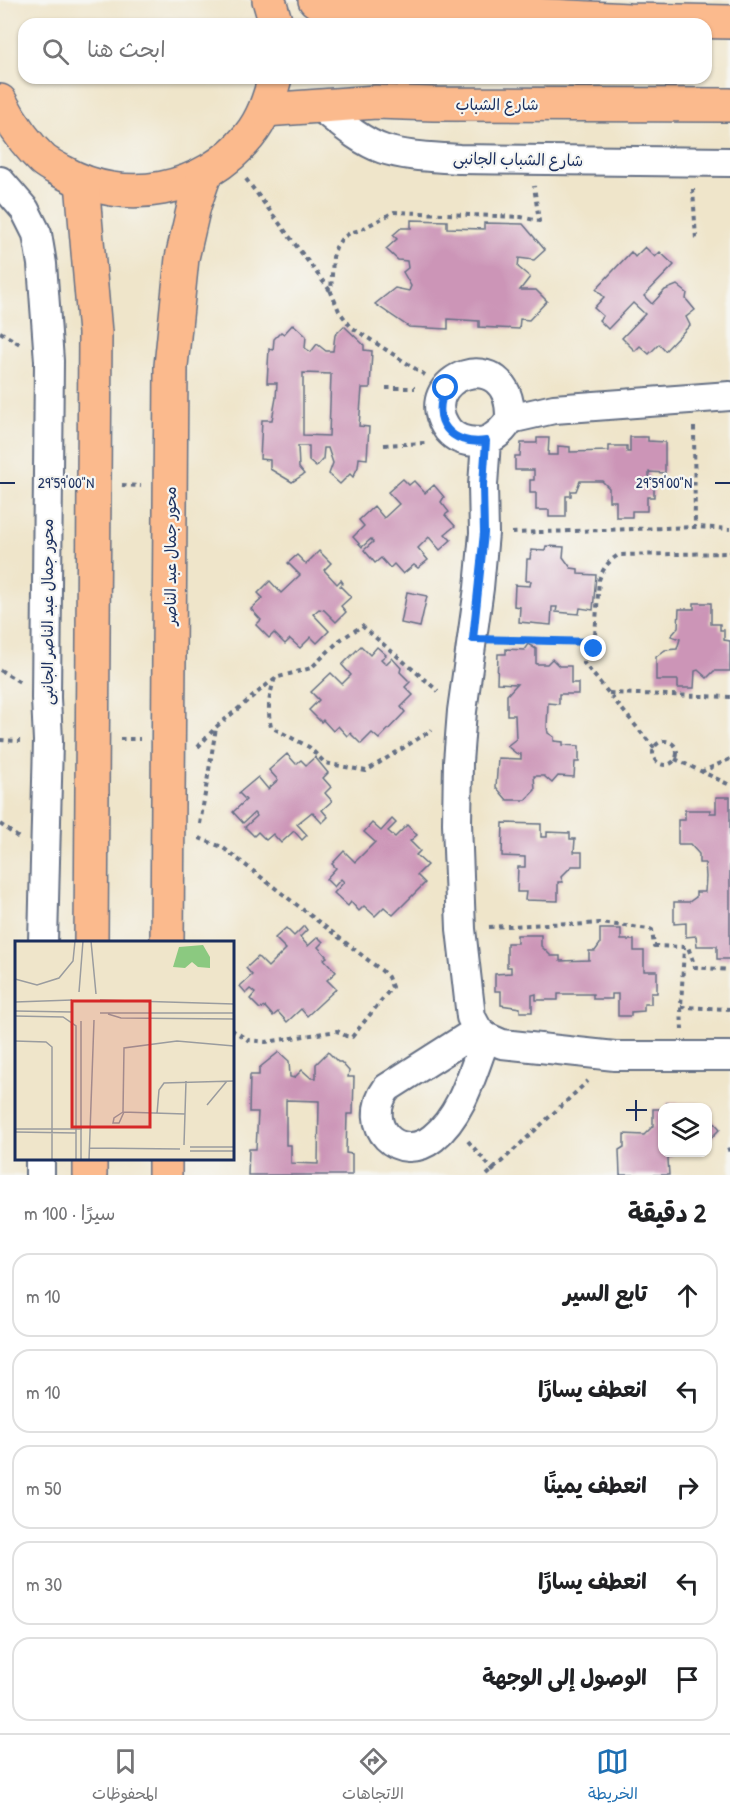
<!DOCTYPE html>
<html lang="ar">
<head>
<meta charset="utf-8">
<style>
	body { margin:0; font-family:"Patrick Hand","Playpen Sans Arabic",sans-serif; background:#f2f2f2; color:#202124; direction:rtl }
	.controls { position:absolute; right:18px; bottom:18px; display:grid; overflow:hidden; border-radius:12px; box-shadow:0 2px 4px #0004 }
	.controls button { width:54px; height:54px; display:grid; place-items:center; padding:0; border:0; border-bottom:2px solid #e0e0e0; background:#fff; color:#202124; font:30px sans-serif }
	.stop { position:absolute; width:18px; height:18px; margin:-14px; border:4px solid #1a73e8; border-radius:50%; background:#fff }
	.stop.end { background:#1a73e8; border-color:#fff; box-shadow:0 2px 6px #0008 }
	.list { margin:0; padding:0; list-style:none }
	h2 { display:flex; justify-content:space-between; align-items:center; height:78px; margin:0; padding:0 24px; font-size:26px }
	h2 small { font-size:20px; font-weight:400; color:#757577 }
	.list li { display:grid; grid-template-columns:39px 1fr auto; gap:18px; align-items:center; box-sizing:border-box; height:84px; margin:0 12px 12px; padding:0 12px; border:2px solid #e0e0e0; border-radius:18px }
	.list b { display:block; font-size:22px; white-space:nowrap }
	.list em { font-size:20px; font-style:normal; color:#757577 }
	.icon { flex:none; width:33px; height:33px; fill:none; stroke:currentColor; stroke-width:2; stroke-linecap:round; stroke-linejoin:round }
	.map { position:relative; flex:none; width:730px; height:1175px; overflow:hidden; direction:ltr }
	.search { position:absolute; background:#fff; box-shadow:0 2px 4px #0004; left:18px; right:18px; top:18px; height:66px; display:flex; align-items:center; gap:15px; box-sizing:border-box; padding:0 21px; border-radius:18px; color:#757577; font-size:22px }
	.sheet { height:558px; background:#fff }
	nav { display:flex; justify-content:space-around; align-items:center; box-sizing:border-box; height:84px; border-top:2px solid #e0e0e0; background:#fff; font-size:16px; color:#757577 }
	nav a { display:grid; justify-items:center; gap:3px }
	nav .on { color:#1f6fb2 }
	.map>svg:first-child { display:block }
	.building { fill:#cc95b7; fill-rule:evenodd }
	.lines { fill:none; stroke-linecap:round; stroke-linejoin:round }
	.minor-casing { stroke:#656f84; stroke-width:32 }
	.major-casing { stroke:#656f84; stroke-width:36 }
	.path { stroke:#656f84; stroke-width:4; stroke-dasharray:4.5 4.5; stroke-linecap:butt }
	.minor { stroke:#fff; stroke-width:28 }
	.major { stroke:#fbba8d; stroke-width:33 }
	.route { stroke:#1a73e8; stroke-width:8 }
	.ticks { fill:none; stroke:#1b2f5e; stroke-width:2 }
	.labels { text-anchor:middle; stroke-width:4.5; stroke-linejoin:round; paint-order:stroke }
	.street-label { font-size:16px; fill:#1b2f5e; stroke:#f6f6f2 }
	.inset-road { fill:none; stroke:#9a9c9f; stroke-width:1.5 }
	.view { fill:#d62828; fill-opacity:0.15; stroke:#d62828; stroke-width:3 }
	.inset-edge { fill:none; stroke:#1b2f5e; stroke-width:3 }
	.ticks-label { font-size:15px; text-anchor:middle; fill:#1b2f5e; stroke:#f6f6f2; stroke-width:4.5; stroke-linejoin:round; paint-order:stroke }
</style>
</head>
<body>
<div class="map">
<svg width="730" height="1175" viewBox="0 0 730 1175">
	<rect width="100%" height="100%" fill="#f6f6f2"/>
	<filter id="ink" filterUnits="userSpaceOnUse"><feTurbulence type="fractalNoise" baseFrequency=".0167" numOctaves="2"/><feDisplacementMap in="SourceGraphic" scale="12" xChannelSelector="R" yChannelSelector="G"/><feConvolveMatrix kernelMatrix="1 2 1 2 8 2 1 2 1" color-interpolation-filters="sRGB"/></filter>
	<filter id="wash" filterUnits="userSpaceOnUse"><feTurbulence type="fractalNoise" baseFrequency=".008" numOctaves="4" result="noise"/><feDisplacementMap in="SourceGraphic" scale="24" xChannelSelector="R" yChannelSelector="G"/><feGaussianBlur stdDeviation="1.35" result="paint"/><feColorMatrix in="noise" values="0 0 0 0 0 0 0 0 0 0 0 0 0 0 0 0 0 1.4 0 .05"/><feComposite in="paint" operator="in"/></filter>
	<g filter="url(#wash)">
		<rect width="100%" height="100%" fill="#efe5ca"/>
		<g id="blocks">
			<g class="building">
				<polygon points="411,220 447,221 447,228 484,229 484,223 523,224 545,250 534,260 519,258 518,267 530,277 520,290 536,290 547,301 529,320 520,319 519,329 479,327 479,321 448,319 448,329 409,327 375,304 395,288 409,291 411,286 403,272 408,268 407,261 398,260 386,249 397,239 393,235 401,228 411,228"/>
				<polygon points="645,247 655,257 660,252 674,265 644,296 652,304 665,290 677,285 687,293 686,299 695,310 686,317 690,325 665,351 659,344 649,354 640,346 635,351 622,338 645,314 633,303 608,329 599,320 603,316 594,308 604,297 596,289 631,252 635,257"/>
				<path d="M293,324L306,336L305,348L311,352L317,344L326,351H333L335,335L344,326L364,345V350L372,351L370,388H362L359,426L369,427L367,459L359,458L358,467L353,477L350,474L340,484L329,474L333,463L328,448H324L323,459L316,467L309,461V446H298L299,468L304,474L292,482L270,469V460L260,459L262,420H272L276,398L277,383H267L269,349L273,350L274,339L281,332L284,334ZM303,373L331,374L329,436L303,435Z"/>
				<polygon points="630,437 648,437 648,441 665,442 665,473 649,472 649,482 654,482 654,497 647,497 647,511 632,511 632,517 616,517 616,501 609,501 609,488 602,481 580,481 576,491 571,491 571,496 566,496 566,517 549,517 549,510 536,510 536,493 530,493 530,480 534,480 534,470 515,470 515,456 520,456 521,443 537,443 537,438 549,438 548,455 558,455 558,446 570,447 570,452 609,451 609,446 627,446 627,452 630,452"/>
				<polygon points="403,479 409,485 414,481 425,493 434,485 444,497 441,502 449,512 445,515 455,526 445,534 451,540 440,550 429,537 418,548 428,560 418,568 414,565 403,574 394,564 390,568 381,558 375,563 364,550 373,542 371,539 362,547 353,537 364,526 359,520 374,506 384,518 399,504 388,492"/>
				<polygon points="546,546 564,547 563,557 571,568 578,569 578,574 596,575 593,610 580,608 579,614 556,612 557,607 552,607 551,625 519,622 520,607 514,606 515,585 530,586 531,581 526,581 527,559 530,559 531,550 545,551"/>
				<polygon points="319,551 331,563 324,570 337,584 341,580 343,583 340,586 351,597 341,606 346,612 336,622 324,610 319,609 313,614 329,631 317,643 311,637 300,648 290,639 285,644 274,633 269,638 256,625 261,620 251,609 263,598 258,593 270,581 281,593 300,575 288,563 297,555 306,564"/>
				<polygon points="407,592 427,596 420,627 401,623"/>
				<polygon points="694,603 711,603 711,624 720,624 720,630 724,630 724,640 730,641 730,671 714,671 707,678 698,670 695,671 694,688 678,688 678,680 656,680 656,657 665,650 677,649 680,639 671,636 678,628 679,609 694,609"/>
				<polygon points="528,644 536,649 536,664 547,664 552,659 559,666 571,666 571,683 578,683 578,694 559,694 559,704 548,703 547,727 548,733 554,737 554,741 563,742 563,745 579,746 579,762 575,762 574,777 558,776 552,783 544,776 534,776 535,790 525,800 507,800 496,787 498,758 521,759 521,754 517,754 507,746 516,739 515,715 507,715 507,695 517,684 497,683 498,654 506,654 506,649 524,650"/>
				<polygon points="361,646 370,655 377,647 386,655 381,659 386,664 392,658 401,668 400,672 410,682 405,687 413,695 401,707 405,712 379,739 372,733 361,744 350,733 347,736 338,726 333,731 323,720 321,722 309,710 319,700 311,692 331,673 342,684 351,675 342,665"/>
				<polygon points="287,754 296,764 301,760 306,765 315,757 328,773 323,778 331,787 325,793 332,801 322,810 328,817 322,823 312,812 297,824 307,835 302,840 294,831 281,843 273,834 266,840 258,832 254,836 245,827 257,816 254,813 243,823 233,812 246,800 239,793 258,777 268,789 278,780 269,770"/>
				<polygon points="716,797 730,797 730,959 717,959 717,946 697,946 696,936 686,937 686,923 674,924 674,902 689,902 696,897 696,892 705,892 706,877 705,863 699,863 699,854 690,844 678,844 678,820 685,820 685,810 710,810 710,813 716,813"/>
				<polygon points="392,819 396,823 388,831 395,837 407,825 417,835 410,841 420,851 416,855 427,865 417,875 425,883 393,915 384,907 375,916 364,906 359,911 351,902 348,906 334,893 344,882 341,879 334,887 326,879 336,868 332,864 344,851 355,862 375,842 364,832 372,823 381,831"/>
				<polygon points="503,823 541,824 541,837 547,837 547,832 570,833 570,839 575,839 574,852 582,852 582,866 572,866 561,877 563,882 558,882 558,901 525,900 526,892 517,892 518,867 525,867 525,857 502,856"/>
				<polygon points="304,926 307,930 300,937 308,946 318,937 323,942 318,947 327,957 324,959 336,972 327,980 336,989 307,1016 301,1009 287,1022 278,1012 273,1016 265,1007 260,1009 250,999 255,993 250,989 246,993 240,986 252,975 246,968 258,957 268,967 286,949 275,938 286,928 294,936"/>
				<polygon points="600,929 621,929 621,940 634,940 634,951 644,951 644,971 657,971 657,993 651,993 651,1004 644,1004 644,1011 631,1012 631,1016 618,1016 618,994 612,994 612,999 593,999 593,994 558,994 558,1000 536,1000 536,994 532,995 532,1012 520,1012 520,1008 501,1005 501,991 495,991 495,974 511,973 511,967 507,967 507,943 517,943 517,935 541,935 541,946 551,956 560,956 560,961 589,960 589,951 595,951 600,944"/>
				<path d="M279,1052L289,1061L290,1077L294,1078L302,1070L311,1078H316V1064L328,1052L338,1062H341L349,1071L348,1077H354L353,1114H347L346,1153L352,1154V1175H248L249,1149H256L258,1112H249L250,1075H259V1068ZM286,1100L319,1101L318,1164L291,1163V1145H286Z"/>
				<polygon points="667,1103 699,1103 700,1107 668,1107"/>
				<polygon points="708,1108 712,1108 712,1120 720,1129 708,1141"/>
				<polygon points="653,1109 662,1109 662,1152 675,1152 668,1159 669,1175 620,1175 619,1150 624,1147 624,1134 644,1135 653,1126"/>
			</g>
		</g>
	</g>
	<g filter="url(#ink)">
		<use href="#blocks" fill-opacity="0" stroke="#656f84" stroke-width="1.5"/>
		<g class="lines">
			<g class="minor-casing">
				<g id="minor">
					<path d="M320,107C339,122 360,141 383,149C407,157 434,157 459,159L730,162"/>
					<polyline points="0,181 25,210 37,234 42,264 49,361 46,698 48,741 43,942"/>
					<path d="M730,396L554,409L510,419C504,430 497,436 486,441L483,485L484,533L479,588L462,711L458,762L457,823L461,929L471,1017L478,1030L486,1037L502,1044L615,1056H730"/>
					<path d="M486,441C472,443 458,442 448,430C409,378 512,339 510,419"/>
					<path d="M478,1030L387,1088C359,1126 400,1165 433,1138C463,1114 473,1070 486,1037"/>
					<polyline points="40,1175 40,1158"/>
				</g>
			</g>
			<g class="major-casing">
				<g id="major">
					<polyline points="269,0 276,24"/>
					<polyline points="315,0 356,6 629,20 730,22"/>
					<path d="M0,101C12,124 24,142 43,160C49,165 56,168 63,172C124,207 204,192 249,136C263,119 269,99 275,78"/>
					<polyline points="265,110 376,102 433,104 730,105"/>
					<polyline points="82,182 95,333 91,942"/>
					<polyline points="167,942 171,366 182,258 194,206 205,174"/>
					<polyline points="90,1175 90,1158"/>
					<polyline points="165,1175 165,1158"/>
				</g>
			</g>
			<g class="path">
				<polyline points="246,179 331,292"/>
				<polyline points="693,189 696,240"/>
				<polyline points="0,332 20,344"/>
				<polyline points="425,375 351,327 339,311 331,292 333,257 336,247 342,238 350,233 360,230 394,212 521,217 539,221 534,186"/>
				<polyline points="386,388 415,388"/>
				<polyline points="694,427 695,527"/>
				<polyline points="384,445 425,443"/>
				<polyline points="122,485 141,486"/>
				<polyline points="512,533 695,527 730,529"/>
				<polyline points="498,640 595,642"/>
				<polyline points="0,670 20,682"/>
				<path d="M275,678C269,695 267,709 271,727L309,747L325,763L366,771L432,730"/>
				<polyline points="609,693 730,697"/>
				<polyline points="120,739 140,739"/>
				<polyline points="0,740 20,741"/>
				<circle cx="665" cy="753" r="12"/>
				<polyline points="198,747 216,727 275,678 311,668 340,640 362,626 438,691"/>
				<path d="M654,748L583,662L591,657L594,649L599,580C603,568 608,562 618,555L730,553"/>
				<polyline points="675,759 730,785"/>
				<polyline points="701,772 730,759"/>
				<polyline points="0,824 19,838"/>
				<polyline points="200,824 216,728"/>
				<polyline points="199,838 222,847 381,970 388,977 392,987 352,1037 346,1036 337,1031 266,1042 248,1040 232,1030"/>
				<polyline points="489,927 569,923 573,925 600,923 650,929 652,930 654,946 688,947 695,967 730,970"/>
				<polyline points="681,1007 730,1009"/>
				<polyline points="682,1030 681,1007 684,947"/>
				<polyline points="468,1141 497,1175"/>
				<polyline points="727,1150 730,1149"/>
				<polyline points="487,1175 588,1081"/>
			</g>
			<use href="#minor" class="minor"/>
			<use href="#major" class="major"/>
		</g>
	</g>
	<g class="lines" filter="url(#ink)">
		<path class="route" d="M446,388C430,421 451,446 486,441L483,485L484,533L473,639L595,642L594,649"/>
	</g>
	<path class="ticks" d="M0,483H15M715,483H730M636,1100V1121M626,1110H647"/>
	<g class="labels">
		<g class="street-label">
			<text x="497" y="110">شارع الشباب</text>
			<text transform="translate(518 159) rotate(1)" y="6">شارع الشباب الجانبى</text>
			<text transform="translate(170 556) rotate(-90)" y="6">محور جمال عبد الناصر</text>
			<text transform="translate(47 612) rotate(-90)" y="6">محور جمال عبد الناصر الجانبى</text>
		</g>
	</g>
	<g transform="translate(15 941)">
		<rect width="219" height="219" fill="#efe5ca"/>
		<path d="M188,4L195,16V27L183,26L177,21L170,27L158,26L164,6Z" fill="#8bc980"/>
		<path class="inset-road" d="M76,0L81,53M0,38L22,44L44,37L58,20L60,0M64,51L68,0M85,59L219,63M0,61L57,59M0,70L57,71M85,72H219M93,73L106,77L219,78M0,75L48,76L61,85V219M66,80V219M0,100L31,101L37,106V219M192,164L212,140M108,171L99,177L98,182H104L109,171M142,173L144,149L149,142L219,140M170,173L108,171L109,107L162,100L219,105M0,188H67M0,191L61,192M169,204L171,140M175,206H219M75,207L165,208M175,210H219M74,219L79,79"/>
		<path class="view" d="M57,60H135V186H57Z"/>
		<rect width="219" height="219" class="inset-edge"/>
	</g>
	<g class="ticks-label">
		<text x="66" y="488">29°59'00"N</text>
		<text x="664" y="488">29°59'00"N</text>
	</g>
</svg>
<div class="controls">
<button><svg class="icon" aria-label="layers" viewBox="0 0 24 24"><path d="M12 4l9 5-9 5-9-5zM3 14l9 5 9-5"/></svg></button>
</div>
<div class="stop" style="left:446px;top:388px"></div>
<div class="stop end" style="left:594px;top:649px"></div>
<div class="search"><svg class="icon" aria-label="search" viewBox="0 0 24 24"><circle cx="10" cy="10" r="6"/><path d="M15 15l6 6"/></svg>ابحث هنا</div>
</div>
<section class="sheet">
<h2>2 دقيقة<small>سيرًا · 100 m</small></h2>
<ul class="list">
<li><svg class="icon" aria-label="ahead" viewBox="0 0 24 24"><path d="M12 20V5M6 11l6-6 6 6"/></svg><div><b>تابع السير</b></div><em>10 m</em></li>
<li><svg class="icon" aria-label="left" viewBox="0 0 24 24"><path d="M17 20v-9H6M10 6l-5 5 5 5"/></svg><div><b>انعطف يسارًا</b></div><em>10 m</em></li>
<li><svg class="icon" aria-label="right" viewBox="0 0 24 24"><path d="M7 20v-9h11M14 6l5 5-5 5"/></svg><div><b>انعطف يمينًا</b></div><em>50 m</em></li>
<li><svg class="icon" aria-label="left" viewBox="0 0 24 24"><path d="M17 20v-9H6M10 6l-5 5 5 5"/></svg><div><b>انعطف يسارًا</b></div><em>30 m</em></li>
<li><svg class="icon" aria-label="arrive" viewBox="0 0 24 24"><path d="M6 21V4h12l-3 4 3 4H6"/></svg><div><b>الوصول إلى الوجهة</b></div></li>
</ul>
</section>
<nav>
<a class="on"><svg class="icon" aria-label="map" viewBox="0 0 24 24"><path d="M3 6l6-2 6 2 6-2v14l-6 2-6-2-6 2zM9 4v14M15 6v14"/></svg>الخريطة</a>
<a><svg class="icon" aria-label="directions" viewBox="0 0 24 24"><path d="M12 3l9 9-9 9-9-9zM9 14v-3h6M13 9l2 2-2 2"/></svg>الاتجاهات</a>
<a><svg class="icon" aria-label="saved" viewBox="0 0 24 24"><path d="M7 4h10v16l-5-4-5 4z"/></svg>المحفوظات</a>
</nav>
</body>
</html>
